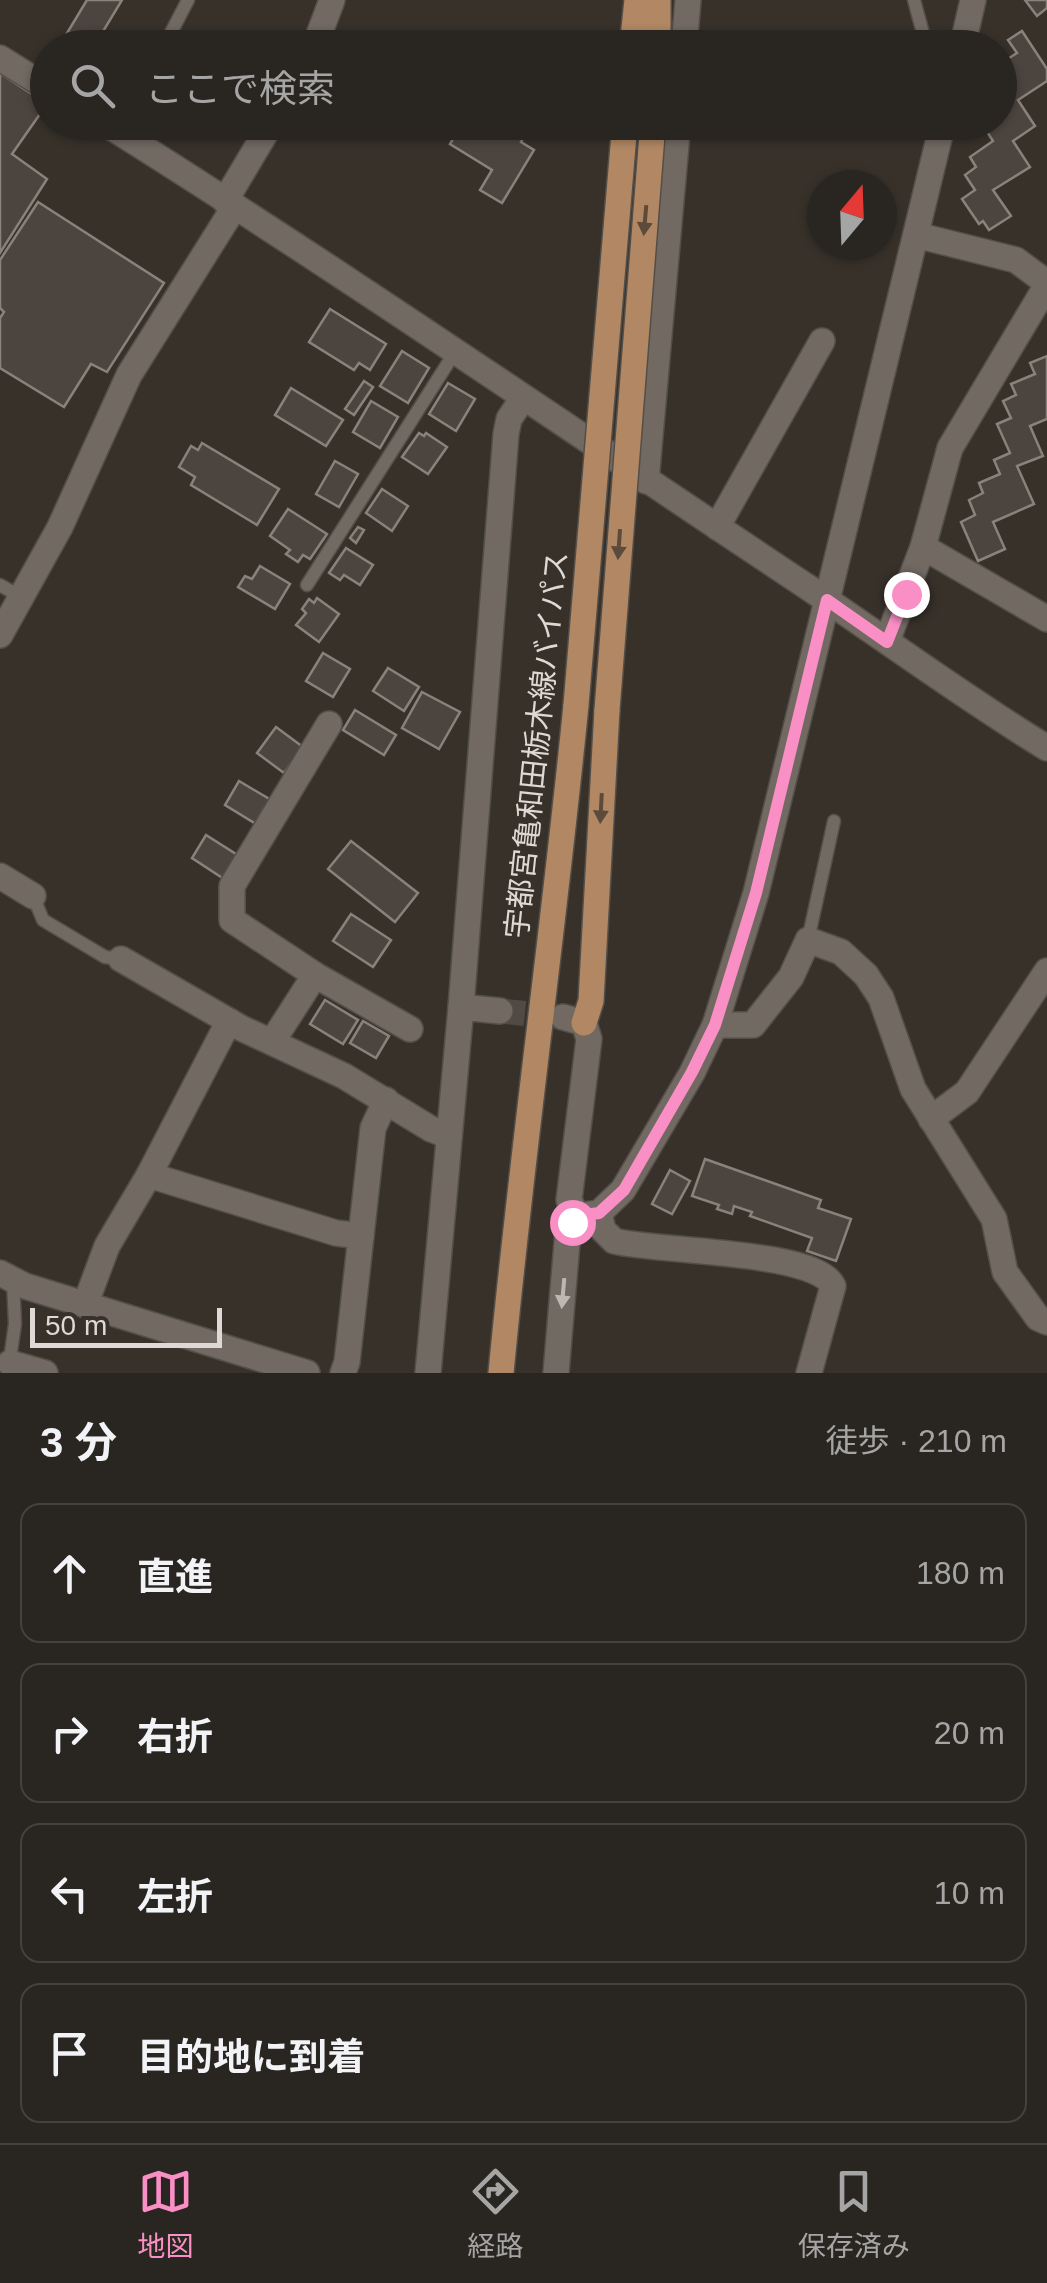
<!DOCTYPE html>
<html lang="ja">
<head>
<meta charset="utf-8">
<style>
	body { margin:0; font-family:Arial,"Noto Sans JP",sans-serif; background:#312d29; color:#f1f3f6 }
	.compass { position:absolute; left:807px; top:170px; width:90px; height:90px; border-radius:50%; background:#292520; box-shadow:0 2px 8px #0004; rotate:19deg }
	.scale { position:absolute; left:30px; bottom:25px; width:192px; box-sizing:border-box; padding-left:10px; border:5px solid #ded9d5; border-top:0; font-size:28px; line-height:35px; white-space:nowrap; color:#ded9d5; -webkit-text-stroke:8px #37312a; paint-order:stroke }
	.stop { position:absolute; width:30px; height:30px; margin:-22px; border:8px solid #fa8fc6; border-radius:50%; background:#fff }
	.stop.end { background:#fa8fc6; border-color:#fff; box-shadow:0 2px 10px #0008 }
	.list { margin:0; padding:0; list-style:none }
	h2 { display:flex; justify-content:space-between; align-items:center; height:130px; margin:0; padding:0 40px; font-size:42px }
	h2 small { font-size:32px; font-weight:400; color:#a5a5a5 }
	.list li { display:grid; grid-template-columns:65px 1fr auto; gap:30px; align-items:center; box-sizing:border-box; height:140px; margin:0 20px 20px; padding:0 20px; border:2px solid #45423e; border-radius:20px }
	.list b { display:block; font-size:38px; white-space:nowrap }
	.list em { font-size:32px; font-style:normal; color:#a5a5a5 }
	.icon { flex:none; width:55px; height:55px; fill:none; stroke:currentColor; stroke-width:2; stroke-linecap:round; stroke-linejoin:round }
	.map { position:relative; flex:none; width:1047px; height:1373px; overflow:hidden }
	.search { position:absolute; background:#292520; box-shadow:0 2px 8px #0004; left:30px; right:30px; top:30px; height:110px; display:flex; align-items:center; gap:25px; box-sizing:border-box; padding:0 35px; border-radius:55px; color:#a5a5a5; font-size:38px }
	.sheet { height:770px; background:#292520 }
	nav { display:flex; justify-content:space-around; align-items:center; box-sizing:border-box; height:140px; border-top:2px solid #45423e; background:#292520; font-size:28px; color:#a5a5a5 }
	nav a { display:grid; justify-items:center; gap:5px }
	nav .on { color:#fa8fc6 }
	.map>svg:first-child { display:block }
	.building { fill:#4c453f; stroke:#8a827a; stroke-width:2.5 }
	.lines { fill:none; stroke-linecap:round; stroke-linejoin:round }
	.tertiary-tunnel { stroke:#504a44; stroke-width:25; stroke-dasharray:25 12; stroke-linecap:butt }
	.service-casing { stroke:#544e49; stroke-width:15 }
	.minor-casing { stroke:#544e49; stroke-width:28 }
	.tertiary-casing { stroke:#544e49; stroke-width:28 }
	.primary-casing { stroke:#544e49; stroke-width:28 }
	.service { stroke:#716962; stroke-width:12 }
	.minor { stroke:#716962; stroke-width:25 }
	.tertiary { stroke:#716962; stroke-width:25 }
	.primary { stroke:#b18863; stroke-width:25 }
	.primary-bridge-casing { stroke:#544e49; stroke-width:28; stroke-linecap:butt }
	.primary-bridge { stroke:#b18863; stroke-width:25 }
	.oneway { fill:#5c4b3b }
	.oneway2 { fill:#bdb7b2 }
	.route { stroke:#fa8fc6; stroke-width:12 }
	.labels { text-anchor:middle; stroke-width:8; stroke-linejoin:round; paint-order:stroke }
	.street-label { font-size:30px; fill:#ded9d5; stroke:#37312a }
</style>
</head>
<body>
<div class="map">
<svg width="1047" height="1373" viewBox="0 0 1047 1373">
	<rect width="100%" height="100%" fill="#37312a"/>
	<g class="building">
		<polygon points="87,0 122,0 93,48 58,48"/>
		<polygon points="1025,0 1047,0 1047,8 1037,16"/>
		<polygon points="1022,31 1047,69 1047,81 1018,100 1035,126 1013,141 1030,167 993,190 1011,216 989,230 983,221 979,224 962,199 975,190 965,175 976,167 970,157 993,141 984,127 1000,122 1000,64 1017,53 1008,40"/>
		<polygon points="0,73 47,104 12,154 47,179 0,253"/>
		<polygon points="463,122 532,122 521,142 534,150 502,203 480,190 492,170 450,144"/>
		<polygon points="38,202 164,283 107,372 91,364 64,407 0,368 0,318 4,312 0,308 0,260"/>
		<polygon points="330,309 386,344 370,370 359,363 354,370 309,342"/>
		<polygon points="402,351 429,368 408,403 380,386"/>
		<polygon points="1047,356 1047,419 1030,426 1043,456 1017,466 1034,504 993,522 1005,549 978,561 961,522 975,515 969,500 983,493 979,483 1000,474 994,460 1010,453 997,424 1011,418 1003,401 1016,395 1011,384 1035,374 1030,363"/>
		<polygon points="364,381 373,387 354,415 345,409"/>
		<polygon points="448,383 475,399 456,431 429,414"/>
		<polygon points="291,388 343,420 326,446 275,415"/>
		<polygon points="371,401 398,417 380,448 353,432"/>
		<polygon points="419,433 424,436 426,433 447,447 428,474 402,457"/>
		<polygon points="202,443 279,489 257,525 191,485 195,477 179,467 191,446 198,450"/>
		<polygon points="335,461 358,474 339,507 316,494"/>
		<polygon points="382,489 408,506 392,531 366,513"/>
		<polygon points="288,509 327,534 310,559 303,555 298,562 286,554 290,550 270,536"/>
		<polygon points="358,527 364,530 356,543 350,538"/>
		<polygon points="346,548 373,565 360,585 344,575 340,580 329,573"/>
		<polygon points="260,566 290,584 275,609 238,587 245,576 252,579"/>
		<polygon points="317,598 339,614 319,642 296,625 306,613 302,609 309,599 314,603"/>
		<polygon points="323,653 350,669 333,697 306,681"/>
		<polygon points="388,668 419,687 404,711 373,691"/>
		<polygon points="422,692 460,712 439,749 402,728"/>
		<polygon points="355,710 396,735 384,755 343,730"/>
		<polygon points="276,727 303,747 284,773 257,753"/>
		<polygon points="239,781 271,800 256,824 225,805"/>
		<polygon points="206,835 239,856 224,879 192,858"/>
		<polygon points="351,841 418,893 395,922 328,869"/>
		<polygon points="351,914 391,940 373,967 333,941"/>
		<polygon points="325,1000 358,1020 343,1044 310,1024"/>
		<polygon points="363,1021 389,1036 376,1058 350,1043"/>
		<polygon points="705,1159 821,1200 818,1208 851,1219 836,1261 807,1251 812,1238 750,1216 752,1212 734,1206 732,1214 717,1209 719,1205 692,1196"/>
		<polygon points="670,1170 690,1181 672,1214 652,1204"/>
	</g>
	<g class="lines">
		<polyline class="tertiary-tunnel" points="500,1011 560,1017"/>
		<g class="service-casing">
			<g id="service">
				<polyline points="914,0 927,48"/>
				<polyline points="163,48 188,0"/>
				<polyline points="0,585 21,597"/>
				<polyline points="307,585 455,352"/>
				<polyline points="33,896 43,920 105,957 121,959"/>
				<polyline points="808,940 834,821"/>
				<polyline points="9,1366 15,1324 13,1281"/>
			</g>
		</g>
		<g class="minor-casing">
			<g id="minor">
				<polyline points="314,48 332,0"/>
				<polyline points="684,48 688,0"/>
				<polyline points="0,58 48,88"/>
				<path d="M103,122C342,272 574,432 809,588C888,641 965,698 1047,748"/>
				<polyline points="225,201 272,122"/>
				<polyline points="916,235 1016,260 1047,283"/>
				<polyline points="646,481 678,122"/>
				<polyline points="717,527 822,341"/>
				<polyline points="923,547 1047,619"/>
				<polyline points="0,635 60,527 129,375 235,206"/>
				<polyline points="887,641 923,547 950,448 1047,285"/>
				<polyline points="329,724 232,886 232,920 315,975 410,1029"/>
				<polyline points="0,876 33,896"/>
				<polyline points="121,959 241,1028 344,1076 431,1129 449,1136"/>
				<polyline points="461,1007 506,434 509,419 523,398"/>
				<polyline points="715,1025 753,1025 791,977 808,940 841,952 866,975 881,998 913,1089 994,1219 1005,1272 1038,1318 1047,1322"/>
				<polyline points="272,1042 315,975"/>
				<polyline points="931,1119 967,1092 1047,971"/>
				<polyline points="149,1175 336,1233 361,1236"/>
				<path d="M599,1213L603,1230L614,1241C656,1252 816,1250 833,1286L809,1373"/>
				<polyline points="0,1273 25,1286 307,1373"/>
				<polyline points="85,1305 107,1246 149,1175 229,1021"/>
				<polyline points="10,1363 45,1373"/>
				<polyline points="343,1373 347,1362 373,1128 386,1100"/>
			</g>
		</g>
		<g class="tertiary-casing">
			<g id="tertiary">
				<polyline points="962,48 973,0"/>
				<polyline points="563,1017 584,1023 589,1039 569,1200 577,1216"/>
				<polyline points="577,1216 599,1213 623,1190 692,1073 715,1025 756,893 943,122"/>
				<polyline points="428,1373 461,1007 500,1011"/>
				<polyline points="556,1373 568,1231 577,1216"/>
			</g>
		</g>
		<g class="primary-casing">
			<g id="primary">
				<polyline points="632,48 637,0"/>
				<polyline points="658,48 658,0"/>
				<polyline points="584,1023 591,1001 607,710"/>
				<path d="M501,1373C522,1150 554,928 576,705"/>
			</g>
		</g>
		<use href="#service" class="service"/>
		<use href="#minor" class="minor"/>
		<use href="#tertiary" class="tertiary"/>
		<use href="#primary" class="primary"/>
		<g class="primary-bridge-casing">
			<g id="primary-bridge">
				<polyline points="576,705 625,122"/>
				<polyline points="607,710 653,122"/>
			</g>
		</g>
		<use href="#primary-bridge" class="primary-bridge"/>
	</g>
	<defs><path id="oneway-solid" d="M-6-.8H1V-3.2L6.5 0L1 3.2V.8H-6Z" transform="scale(2.5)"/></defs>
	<g class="oneway">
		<use href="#oneway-solid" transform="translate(645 220) rotate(95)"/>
		<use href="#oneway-solid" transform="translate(619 544) rotate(94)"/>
		<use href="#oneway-solid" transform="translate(601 808) rotate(93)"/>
	</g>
	<use class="oneway2" href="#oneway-solid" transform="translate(563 1293) rotate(95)"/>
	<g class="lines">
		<polyline class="route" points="572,1222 577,1216 599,1213 624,1190 692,1072 715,1025 756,893 827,600 887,642 906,594"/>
	</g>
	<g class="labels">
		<g class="street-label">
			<text transform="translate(537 745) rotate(-84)" y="10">宇都宮亀和田栃木線バイパス</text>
		</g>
	</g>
</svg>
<svg class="compass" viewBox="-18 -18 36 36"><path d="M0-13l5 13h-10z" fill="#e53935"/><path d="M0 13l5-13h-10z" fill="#a5a5a5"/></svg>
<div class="scale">50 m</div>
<div class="stop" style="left:572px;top:1222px"></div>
<div class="stop end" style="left:906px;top:594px"></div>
<div class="search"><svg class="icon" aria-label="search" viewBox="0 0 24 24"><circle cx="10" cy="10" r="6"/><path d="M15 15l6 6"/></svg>ここで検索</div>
</div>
<section class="sheet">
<h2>3 分<small>徒歩 · 210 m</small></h2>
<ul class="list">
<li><svg class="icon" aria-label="ahead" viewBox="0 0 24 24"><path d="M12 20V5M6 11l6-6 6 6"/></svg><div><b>直進</b></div><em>180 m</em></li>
<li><svg class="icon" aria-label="right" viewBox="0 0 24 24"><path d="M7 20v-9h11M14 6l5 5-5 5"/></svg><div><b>右折</b></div><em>20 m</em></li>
<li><svg class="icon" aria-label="left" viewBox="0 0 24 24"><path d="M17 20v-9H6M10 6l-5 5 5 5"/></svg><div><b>左折</b></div><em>10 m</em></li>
<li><svg class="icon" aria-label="arrive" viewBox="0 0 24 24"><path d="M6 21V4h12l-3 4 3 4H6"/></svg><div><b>目的地に到着</b></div></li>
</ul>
</section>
<nav>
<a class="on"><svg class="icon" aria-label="map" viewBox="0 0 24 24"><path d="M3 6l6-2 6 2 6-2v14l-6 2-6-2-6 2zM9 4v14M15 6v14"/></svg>地図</a>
<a><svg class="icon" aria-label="directions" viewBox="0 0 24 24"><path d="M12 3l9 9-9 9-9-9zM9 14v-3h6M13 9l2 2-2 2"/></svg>経路</a>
<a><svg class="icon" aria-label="saved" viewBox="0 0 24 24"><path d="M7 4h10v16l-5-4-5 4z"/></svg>保存済み</a>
</nav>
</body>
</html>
